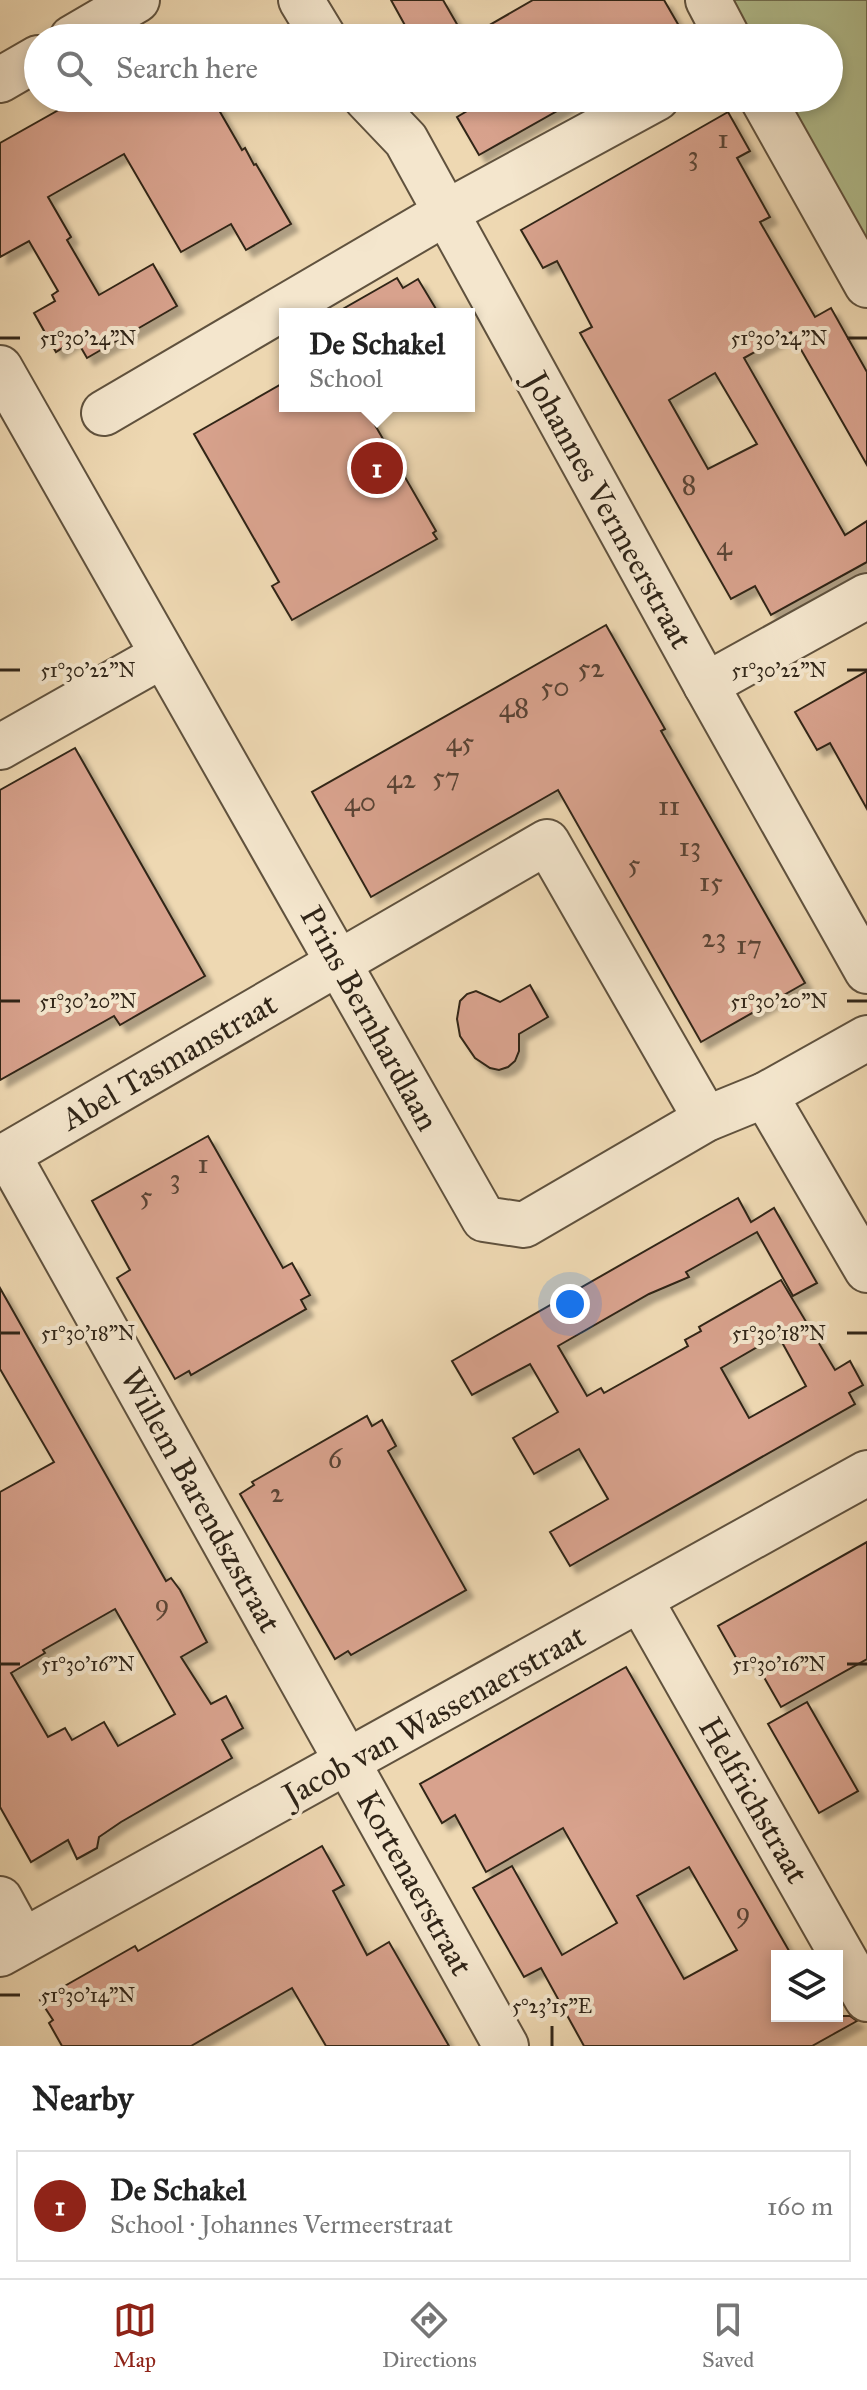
<!DOCTYPE html>
<html lang="en">
<head>
<meta charset="utf-8">
<style>
	body { margin:0; font-family:"IM FELL Great Primer",serif; background:#f2f2f2; color:#222 }
	.controls { position:absolute; right:24px; bottom:24px; display:grid; overflow:hidden; border-radius:0px; box-shadow:0 4px 12px #0003 }
	.controls button { width:72px; height:72px; display:grid; place-items:center; padding:0; border:0; border-bottom:2px solid #e0e0e0; background:#fff; color:#222; font:40px sans-serif }
	.you { position:absolute; left:570px; top:1304px; width:28px; height:28px; margin:-20px; border:6px solid #fff; border-radius:50%; background:#1a73e8; box-shadow:0 0 0 12px #1a73e833 }
	.badge { display:grid; place-items:center; width:52px; height:52px; border-radius:50%; background:#8f2418; color:#fff; font-size:26px; font-weight:700 }
	.pin { position:absolute; translate:-50% -50%; border:4px solid #fff; box-shadow:0 2px 8px #0006 }
	.popup { position:absolute; left:279px; top:308px; width:196px; height:104px; box-sizing:border-box; display:grid; place-content:center; border-radius:0px; background:#fff; filter:drop-shadow(0 2px 6px #0005); font-size:26px; white-space:nowrap; color:#767676 }
	.popup b { font-size:30px; color:#222 }
	.popup::after { content:''; position:absolute; left:50%; top:100%; margin-left:-16px; border:16px solid transparent; border-top-color:#fff }
	.list { margin:0; padding:0; list-style:none }
	h2 { display:flex; justify-content:space-between; align-items:center; height:104px; margin:0; padding:0 32px; font-size:34px }
	h2 small { font-size:26px; font-weight:400; color:#767676 }
	.list li { display:grid; grid-template-columns:52px 1fr auto; gap:24px; align-items:center; box-sizing:border-box; height:112px; margin:0 16px 16px; padding:0 16px; border:2px solid #e0e0e0; border-radius:0px }
	.list b { display:block; font-size:30px; white-space:nowrap }
	.list p { margin:0; font-size:26px; white-space:nowrap; color:#767676 }
	.list em { font-size:26px; font-style:normal; color:#767676 }
	.icon { flex:none; width:44px; height:44px; fill:none; stroke:currentColor; stroke-width:2; stroke-linecap:round; stroke-linejoin:round }
	.map { position:relative; flex:none; width:867px; height:2046px; overflow:hidden }
	.search { position:absolute; background:#fff; box-shadow:0 4px 12px #0003; left:24px; right:24px; top:24px; height:88px; display:flex; align-items:center; gap:20px; box-sizing:border-box; padding:0 28px; border-radius:44px; color:#767676; font-size:30px }
	.sheet { height:232px; background:#fff }
	nav { display:flex; justify-content:space-around; align-items:center; box-sizing:border-box; height:112px; border-top:2px solid #e0e0e0; background:#fff; font-size:22px; color:#767676 }
	nav a { display:grid; justify-items:center; gap:4px }
	nav .on { color:#8f2418 }
	.map>svg:first-child { display:block }
	.green { fill:#b3c090; stroke:#727254; stroke-width:2 }
	.building { fill:#d8a28d; stroke:#302518; stroke-width:2; fill-rule:evenodd; filter:url(#shadow) }
	.lines { fill:none; stroke-linecap:round; stroke-linejoin:round }
	.minor-casing { stroke:#60523e; stroke-width:48 }
	.minor { stroke:#f4e6cd; stroke-width:44 }
	.ticks { fill:none; stroke:#302518; stroke-width:3 }
	.labels { text-anchor:middle; stroke-width:8; stroke-linejoin:round; paint-order:stroke }
	.number-label { font-size:28px; fill:#5a4435 }
	.street-label { font-size:32px; fill:#302518; stroke:#f4e6cd }
	.ticks-label { font-size:20px; text-anchor:middle; fill:#302518; stroke:#f4e6cd; stroke-width:8; stroke-linejoin:round; paint-order:stroke }
</style>
</head>
<body>
<div class="map">
<svg width="867" height="2046" viewBox="0 0 867 2046">
	<defs>
		<filter id="shadow"><feDropShadow dx="7" dy="7" stdDeviation="2" flood-color="#0004"/></filter>
	</defs>
	<rect width="100%" height="100%" fill="#eed8b2"/>
	<filter id="stains"><feTurbulence type="fractalNoise" baseFrequency=".0025" numOctaves="4"/><feColorMatrix values="0 0 0 0 .2 0 0 0 0 .09 0 0 0 0 .02 0 0 0 .5 -.17"/></filter>
	<radialGradient id="worn" r=".72"><stop offset=".6" stop-color="#630" stop-opacity="0"/><stop offset="1" stop-color="#630" stop-opacity=".3"/></radialGradient>
	<polygon class="green" points="729,0 867,0 867,241 785,98 829,98 829,38 751,38"/>
	<g class="building">
		<polygon points="391,0 443,0 465,38 412,38"/>
		<polygon points="533,0 664,0 686,38 467,38"/>
		<polygon points="80,98 212,98 242,150 245,148 254,165 256,164 291,224 246,250 231,224 181,252 124,154 48,197 71,237 67,240 99,295 153,264 177,306 87,358 76,339 56,352 34,313 55,301 52,295 58,291 29,241 0,257 0,143"/>
		<polygon points="489,98 580,98 479,155 457,117"/>
		<path d="M728,112L750,151L737,158L770,217L760,222L815,317L831,308L867,372V465L791,332L744,358L845,535L867,521V562L771,615L755,586L731,599L580,333L592,327L557,261L543,268L521,230ZM715,373L757,444L708,469L669,400Z"/>
		<polygon points="397,278 403,288 418,279 439,314 334,314"/>
		<polygon points="285,382 285,406 364,406 436,531 433,533 437,539 292,620 272,586 279,582 194,434"/>
		<polygon points="606,625 665,729 661,731 805,983 701,1042 558,790 371,897 312,792"/>
		<polygon points="867,671 867,809 830,743 817,750 795,712"/>
		<polygon points="75,748 205,976 120,1025 114,1016 0,1080 0,790"/>
		<polygon points="530,985 548,1017 519,1034 519,1051 515,1061 508,1067 499,1070 490,1068 475,1058 460,1036 457,1019 460,1001 467,994 476,991 500,1002"/>
		<polygon points="208,1136 283,1268 292,1263 310,1295 301,1300 306,1309 191,1375 189,1371 175,1379 117,1278 130,1270 92,1201"/>
		<path d="M738,1198L751,1222L774,1208L817,1283L793,1296L757,1232L686,1272L689,1277L649,1294L558,1346L587,1396L601,1388L604,1393L688,1346L685,1340L701,1331L699,1327L781,1280L835,1370L850,1361L863,1385L849,1393L855,1404L570,1566L550,1532L608,1499L579,1449L534,1474L513,1438L558,1412L530,1364L472,1395L452,1361ZM778,1335L806,1386L749,1418L721,1368Z"/>
		<path d="M0,1288L166,1581L171,1578L180,1590L207,1642L181,1657L211,1704L226,1696L243,1728L222,1740L232,1758L121,1822L99,1837L97,1848L77,1859L68,1840L31,1862L0,1807V1492L54,1462L0,1369ZM115,1609L175,1714L118,1746L104,1722L72,1740L65,1728L48,1737L11,1673L45,1653L43,1650Z"/>
		<polygon points="367,1416 372,1426 382,1420 396,1446 388,1451 466,1590 351,1655 348,1651 335,1659 240,1494 254,1485 252,1482"/>
		<polygon points="867,1542 867,1659 781,1707 753,1658 740,1665 718,1626"/>
		<path d="M626,1667L792,1956H777V2016H850L857,2021L812,2046H584L541,1968L524,1977L473,1888L512,1866L562,1955L617,1923L563,1828L486,1872L455,1815L442,1823L420,1784ZM689,1867L737,1950L684,1979L637,1896Z"/>
		<polygon points="807,1702 858,1791 819,1813 768,1724"/>
		<polygon points="322,1846 344,1885 333,1891 367,1955 389,1942 449,2046 326,2046 292,1988 191,2046 62,2046 49,2023 53,2020 40,2000 135,1946 138,1951"/>
	</g>
	<g class="lines">
		<g class="minor-casing">
			<g id="minor">
				<polyline points="301,0 324,38"/>
				<polyline points="708,0 728,38"/>
				<polyline points="72,38 137,0"/>
				<polyline points="0,80 38,58"/>
				<polyline points="366,98 406,140 706,685 867,971"/>
				<polyline points="762,98 867,285"/>
				<polyline points="0,368 484,1219 524,1225 706,1119 765,1095 867,1270"/>
				<polyline points="104,413 447,212 657,98"/>
				<polyline points="706,685 867,596"/>
				<polyline points="0,747 163,655"/>
				<polyline points="765,1095 867,1038"/>
				<polyline points="8,1155 506,2046"/>
				<polyline points="0,1159 547,842 706,1119"/>
				<polyline points="641,1601 867,1999"/>
				<polyline points="0,1899 23,1941"/>
				<polyline points="0,1954 867,1473"/>
			</g>
		</g>
		<use href="#minor" class="minor"/>
	</g>
	<path class="ticks" d="M0,338H20M847,338H867M0,670H20M847,670H867M0,1001H20M847,1001H867M0,1333H20M847,1333H867M0,1664H20M847,1664H867M0,1995H20M552,2026V2046"/>
	<g class="labels">
		<g class="number-label">
			<text x="723" y="148">1</text>
			<text x="693" y="165">3</text>
			<text x="689" y="494">8</text>
			<text x="724" y="555">4</text>
			<text x="591" y="677">52</text>
			<text x="555" y="696">50</text>
			<text x="514" y="717">48</text>
			<text x="460" y="751">45</text>
			<text x="446" y="786">57</text>
			<text x="401" y="788">42</text>
			<text x="360" y="811">40</text>
			<text x="669" y="815">11</text>
			<text x="690" y="856">13</text>
			<text x="634" y="873">5</text>
			<text x="711" y="891">15</text>
			<text x="714" y="947">23</text>
			<text x="749" y="954">17</text>
			<text x="203" y="1173">1</text>
			<text x="175" y="1188">3</text>
			<text x="146" y="1205">5</text>
			<text x="335" y="1468">6</text>
			<text x="277" y="1502">2</text>
			<text x="162" y="1613">9</text>
			<text x="743" y="1921">9</text>
		</g>
		<g class="street-label">
			<text transform="translate(609 510) rotate(61)" y="11">Johannes Vermeerstraat</text>
			<text transform="translate(370 1018) rotate(61)" y="11">Prins Bernhardlaan</text>
			<text transform="translate(169 1061) rotate(-30)" y="11">Abel Tasmanstraat</text>
			<text transform="translate(201 1500) rotate(61)" y="11">Willem Barendszstraat</text>
			<text transform="translate(434 1715) rotate(-29)" y="11">Jacob van Wassenaerstraat</text>
			<text transform="translate(754 1800) rotate(60)" y="11">Helfrichstraat</text>
			<text transform="translate(415 1883) rotate(61)" y="11">Kortenaerstraat</text>
		</g>
	</g>
	<g class="ticks-label">
		<text x="88" y="345">51°30'24"N</text>
		<text x="779" y="345">51°30'24"N</text>
		<text x="88" y="677">51°30'22"N</text>
		<text x="779" y="677">51°30'22"N</text>
		<text x="88" y="1008">51°30'20"N</text>
		<text x="779" y="1008">51°30'20"N</text>
		<text x="88" y="1340">51°30'18"N</text>
		<text x="779" y="1340">51°30'18"N</text>
		<text x="88" y="1671">51°30'16"N</text>
		<text x="779" y="1671">51°30'16"N</text>
		<text x="88" y="2002">51°30'14"N</text>
		<text x="552" y="2013">5°23'15"E</text>
	</g>
	<rect width="100%" height="100%" filter="url(#stains)"/>
	<rect width="100%" height="100%" fill="url(#worn)"/>
</svg>
<div class="controls">
<button><svg class="icon" aria-label="layers" viewBox="0 0 24 24"><path d="M12 4l9 5-9 5-9-5zM3 14l9 5 9-5"/></svg></button>
</div>
<div class="you"></div>
<div class="pin badge" style="left:377px;top:468px">1</div>
<div class="popup"><b>De Schakel</b>School</div>
<div class="search"><svg class="icon" aria-label="search" viewBox="0 0 24 24"><circle cx="10" cy="10" r="6"/><path d="M15 15l6 6"/></svg>Search here</div>
</div>
<section class="sheet">
<h2>Nearby<small></small></h2>
<ul class="list">
<li><span class="badge">1</span><div><b>De Schakel</b><p>School · Johannes Vermeerstraat</p></div><em>160 m</em></li>
</ul>
</section>
<nav>
<a class="on"><svg class="icon" aria-label="map" viewBox="0 0 24 24"><path d="M3 6l6-2 6 2 6-2v14l-6 2-6-2-6 2zM9 4v14M15 6v14"/></svg>Map</a>
<a><svg class="icon" aria-label="directions" viewBox="0 0 24 24"><path d="M12 3l9 9-9 9-9-9zM9 14v-3h6M13 9l2 2-2 2"/></svg>Directions</a>
<a><svg class="icon" aria-label="saved" viewBox="0 0 24 24"><path d="M7 4h10v16l-5-4-5 4z"/></svg>Saved</a>
</nav>
</body>
</html>
